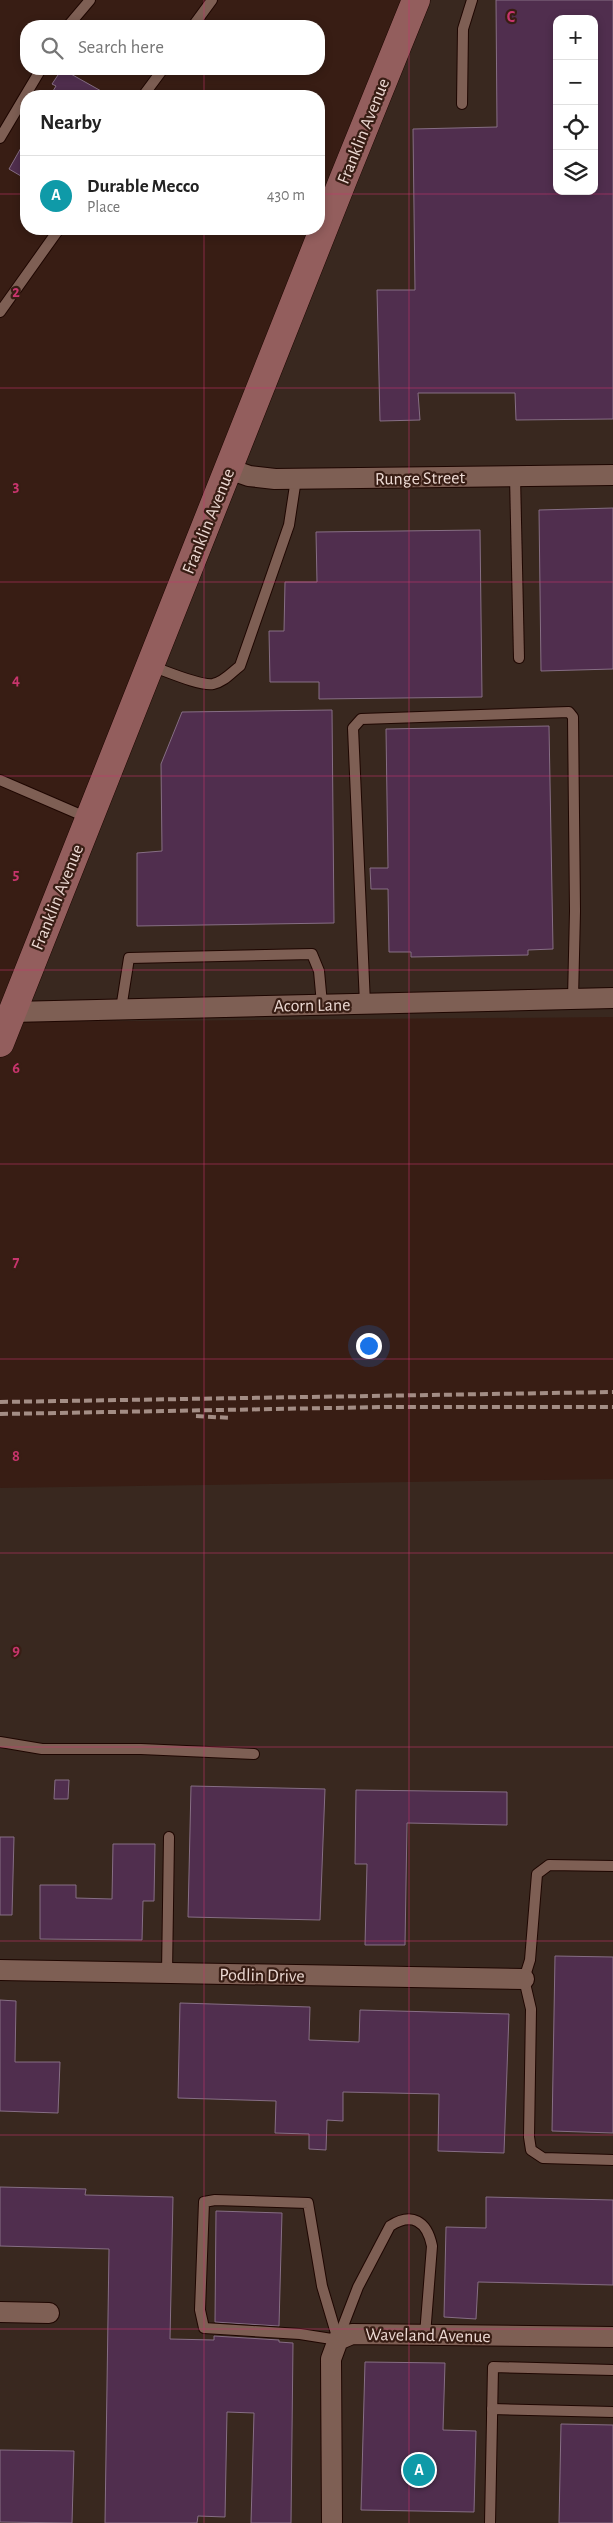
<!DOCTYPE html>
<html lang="en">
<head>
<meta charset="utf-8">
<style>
	body { margin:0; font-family:"Alegreya Sans",sans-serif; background:#f6f6f6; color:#222 }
	.controls { position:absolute; right:15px; top:15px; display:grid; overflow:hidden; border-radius:10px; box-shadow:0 2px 8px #0003 }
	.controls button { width:45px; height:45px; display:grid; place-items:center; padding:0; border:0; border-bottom:1px solid #e0e0e0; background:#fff; color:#222; font:25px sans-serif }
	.you { position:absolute; left:368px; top:1345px; width:18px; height:18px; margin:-12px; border:4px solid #fff; border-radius:50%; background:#1a73e8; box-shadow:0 0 0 8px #1a73e833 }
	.badge { display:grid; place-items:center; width:32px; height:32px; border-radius:50%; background:#406b7e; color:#fff; font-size:16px; font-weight:700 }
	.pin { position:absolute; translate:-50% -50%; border:2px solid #fff; box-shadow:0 1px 5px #0006 }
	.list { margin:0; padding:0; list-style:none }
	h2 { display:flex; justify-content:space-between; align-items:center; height:65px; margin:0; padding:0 20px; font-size:21px }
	h2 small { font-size:16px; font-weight:400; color:#767676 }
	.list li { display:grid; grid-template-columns:32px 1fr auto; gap:15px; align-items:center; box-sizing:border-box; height:80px; padding:0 20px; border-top:1px solid #e0e0e0 }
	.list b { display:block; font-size:19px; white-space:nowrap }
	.list p { margin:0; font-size:16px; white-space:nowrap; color:#767676 }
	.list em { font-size:16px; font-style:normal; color:#767676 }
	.icon { flex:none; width:28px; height:28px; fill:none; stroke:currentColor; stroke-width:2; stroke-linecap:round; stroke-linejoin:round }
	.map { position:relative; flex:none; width:613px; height:2523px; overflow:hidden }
	.search { position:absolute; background:#fff; box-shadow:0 2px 8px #0003; left:20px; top:20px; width:305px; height:55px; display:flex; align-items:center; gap:12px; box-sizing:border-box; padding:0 18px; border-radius:20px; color:#767676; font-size:19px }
	.panel { position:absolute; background:#fff; box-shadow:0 2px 8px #0003; left:20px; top:90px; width:305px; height:145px; border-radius:20px }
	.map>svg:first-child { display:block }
	.industrial { fill:#39281f; fill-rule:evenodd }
	.building { fill:#502e4e; stroke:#866e84; fill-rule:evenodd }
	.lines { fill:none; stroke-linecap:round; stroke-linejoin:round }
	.lane-casing { stroke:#1e0601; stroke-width:12 }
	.street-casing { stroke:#1e0601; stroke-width:22 }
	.secondary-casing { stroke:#1e0601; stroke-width:29 }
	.lane { stroke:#7e5f54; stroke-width:10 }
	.street { stroke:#7e5f54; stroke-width:20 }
	.secondary { stroke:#935e5d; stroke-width:28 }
	.rail { stroke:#a38d85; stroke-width:4; stroke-dasharray:8 4; stroke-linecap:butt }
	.grid { fill:none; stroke:#c8356d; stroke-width:1; stroke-opacity:0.55 }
	.labels { text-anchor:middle; stroke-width:4.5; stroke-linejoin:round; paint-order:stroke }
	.street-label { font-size:18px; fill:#ecd9d3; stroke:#381d14 }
	.grid-label { font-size:16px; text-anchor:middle; font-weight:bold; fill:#c8356d; stroke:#381d14; stroke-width:4.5; stroke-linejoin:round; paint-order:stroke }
</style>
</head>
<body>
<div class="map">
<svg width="613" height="2523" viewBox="0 0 613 2523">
	<rect width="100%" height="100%" fill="#381d14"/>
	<g class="industrial">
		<path d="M429,0H613V1017L18,1022ZM557,19H594V191H557Z"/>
		<polygon points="613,1479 613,2523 0,2523 0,1488"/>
	</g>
	<g class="building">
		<path d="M496,0H613V419L516,420L515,393H418L420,420L380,421L377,290H415L413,129L497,127ZM557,19H594V191H557Z"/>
		<polygon points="62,69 110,96 50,96 56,86 52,84"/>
		<polygon points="26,139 26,179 9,169"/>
		<polygon points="613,508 613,669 541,671 539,510"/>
		<polygon points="480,530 482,697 319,699 319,682 270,682 269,631 284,631 285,582 317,582 316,532"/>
		<polygon points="332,710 334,923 137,926 137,853 162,851 161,764 182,712"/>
		<polygon points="549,726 553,949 528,950 528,955 411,957 411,952 389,952 388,889 371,889 370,868 388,868 386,729"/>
		<polygon points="55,1780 69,1780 68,1799 54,1799"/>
		<polygon points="191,1786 325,1789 320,1920 188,1917"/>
		<polygon points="356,1790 507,1792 507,1825 407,1823 405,1945 365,1945 367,1864 355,1864"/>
		<polygon points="0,1837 14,1837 12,1915 0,1915"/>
		<polygon points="113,1844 155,1844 154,1901 143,1901 142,1940 40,1939 40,1885 76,1885 76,1898 112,1899"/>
		<polygon points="555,1956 613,1957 613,2133 552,2131"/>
		<polygon points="0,2000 16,2001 15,2062 60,2062 58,2113 0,2111"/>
		<polygon points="180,2003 310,2007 309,2040 359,2042 360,2010 509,2014 504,2153 438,2151 439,2094 343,2092 343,2121 327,2120 326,2150 309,2149 309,2134 275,2133 276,2101 178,2098"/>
		<polygon points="0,2187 86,2189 85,2195 173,2197 170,2339 214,2340 214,2336 279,2340 279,2342 293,2343 291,2523 251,2523 254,2413 227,2412 225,2517 198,2516 197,2523 105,2523 109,2249 0,2246"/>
		<polygon points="486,2197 613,2200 613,2285 478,2282 476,2319 444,2317 446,2227 486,2228"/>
		<polygon points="216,2211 282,2213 279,2326 215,2322"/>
		<polygon points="365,2362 445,2363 443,2430 476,2431 474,2512 361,2510"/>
		<polygon points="561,2424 613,2425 613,2523 559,2523"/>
		<polygon points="0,2450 74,2451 72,2523 0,2522"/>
	</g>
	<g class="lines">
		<g class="lane-casing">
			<g id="lane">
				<polyline points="68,26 90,0"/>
				<polyline points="193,26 212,0"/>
				<polyline points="143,96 163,69"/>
				<polyline points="462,104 463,29 472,0"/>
				<polyline points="0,138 41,69"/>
				<polyline points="0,312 59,229"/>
				<polyline points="515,476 519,658"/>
				<path d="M151,666C166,671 199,686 213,684C224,682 232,672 240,666L289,525L296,479"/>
				<polyline points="0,780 88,818"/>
				<polyline points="365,1004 353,728 361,719 569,712 573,717 575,911 573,999"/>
				<polyline points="121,1009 129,958 312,954 319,971 322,1004"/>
				<polyline points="0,1742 42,1749 141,1749 254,1754"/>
				<polyline points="613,1866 549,1865 537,1874 530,1960 524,1979 531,2009 529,2137 531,2150 543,2158 613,2160"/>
				<polyline points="167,1973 169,1837"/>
				<polygon points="215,2200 308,2203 322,2286 338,2340 300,2334 204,2328 200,2310 204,2202"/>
				<path d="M338,2339L358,2287L390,2226C412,2212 427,2221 432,2246L425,2335"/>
				<polyline points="492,2409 613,2412"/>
				<polyline points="490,2523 493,2367 613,2370"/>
			</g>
		</g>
		<g class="street-casing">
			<g id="street">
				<polyline points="229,469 249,476 275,479 613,475"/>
				<polyline points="12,1012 613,998"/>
				<polyline points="0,1970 524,1979"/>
				<polyline points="0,2312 49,2313"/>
				<polyline points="332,2523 331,2359 338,2340 352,2334 613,2337"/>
			</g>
		</g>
		<g class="secondary-casing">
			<polyline id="secondary" points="0,1043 343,180 416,0"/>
		</g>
		<use href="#lane" class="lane"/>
		<use href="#street" class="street"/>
		<use href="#secondary" class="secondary"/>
		<g class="rail">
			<polyline points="0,1402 613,1392"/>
			<polyline points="0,1414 385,1407 613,1407"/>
			<polyline points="196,1416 231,1418"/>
		</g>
	</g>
	<path class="grid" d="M204,0V26M409,0V2523M204,69V96M0,194H26M319,194H613M204,229V2523M0,388H613M0,582H613M0,776H613M0,970H613M0,1164H613M0,1359H613M0,1553H613M0,1747H613M0,1941H613M0,2135H613M0,2329H613"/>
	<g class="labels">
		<g class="street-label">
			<text transform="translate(363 131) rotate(-68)" y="6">Franklin Avenue</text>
			<text transform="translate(420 478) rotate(-1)" y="6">Runge Street</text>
			<text transform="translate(208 521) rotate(-68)" y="6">Franklin Avenue</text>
			<text transform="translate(57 897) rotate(-68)" y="6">Franklin Avenue</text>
			<text transform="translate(312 1005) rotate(-1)" y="6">Acorn Lane</text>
			<text transform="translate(262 1975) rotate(1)" y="6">Podlin Drive</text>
			<text transform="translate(428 2335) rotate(1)" y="6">Waveland Avenue</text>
		</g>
	</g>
	<g class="grid-label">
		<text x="511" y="22">C</text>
		<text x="16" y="297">2</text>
		<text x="16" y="491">3</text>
		<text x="16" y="685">4</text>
		<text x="16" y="879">5</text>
		<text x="16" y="1073">6</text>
		<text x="16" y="1267">7</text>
		<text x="16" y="1461">8</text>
		<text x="16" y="1655">9</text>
	</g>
</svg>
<div class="controls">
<button>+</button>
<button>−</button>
<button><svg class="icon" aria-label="locate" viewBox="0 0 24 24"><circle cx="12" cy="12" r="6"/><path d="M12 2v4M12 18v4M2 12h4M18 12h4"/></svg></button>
<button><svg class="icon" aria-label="layers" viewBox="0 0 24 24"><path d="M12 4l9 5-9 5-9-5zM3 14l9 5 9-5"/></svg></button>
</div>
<div class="you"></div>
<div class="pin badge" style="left:419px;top:2470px;background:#0f9aa8">A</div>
<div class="search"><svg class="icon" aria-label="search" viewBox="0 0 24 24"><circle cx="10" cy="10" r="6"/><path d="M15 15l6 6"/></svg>Search here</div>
<section class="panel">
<h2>Nearby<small></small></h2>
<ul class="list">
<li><span class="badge" style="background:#0f9aa8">A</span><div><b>Durable Mecco</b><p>Place</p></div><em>430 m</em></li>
</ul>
</section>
</div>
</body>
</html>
